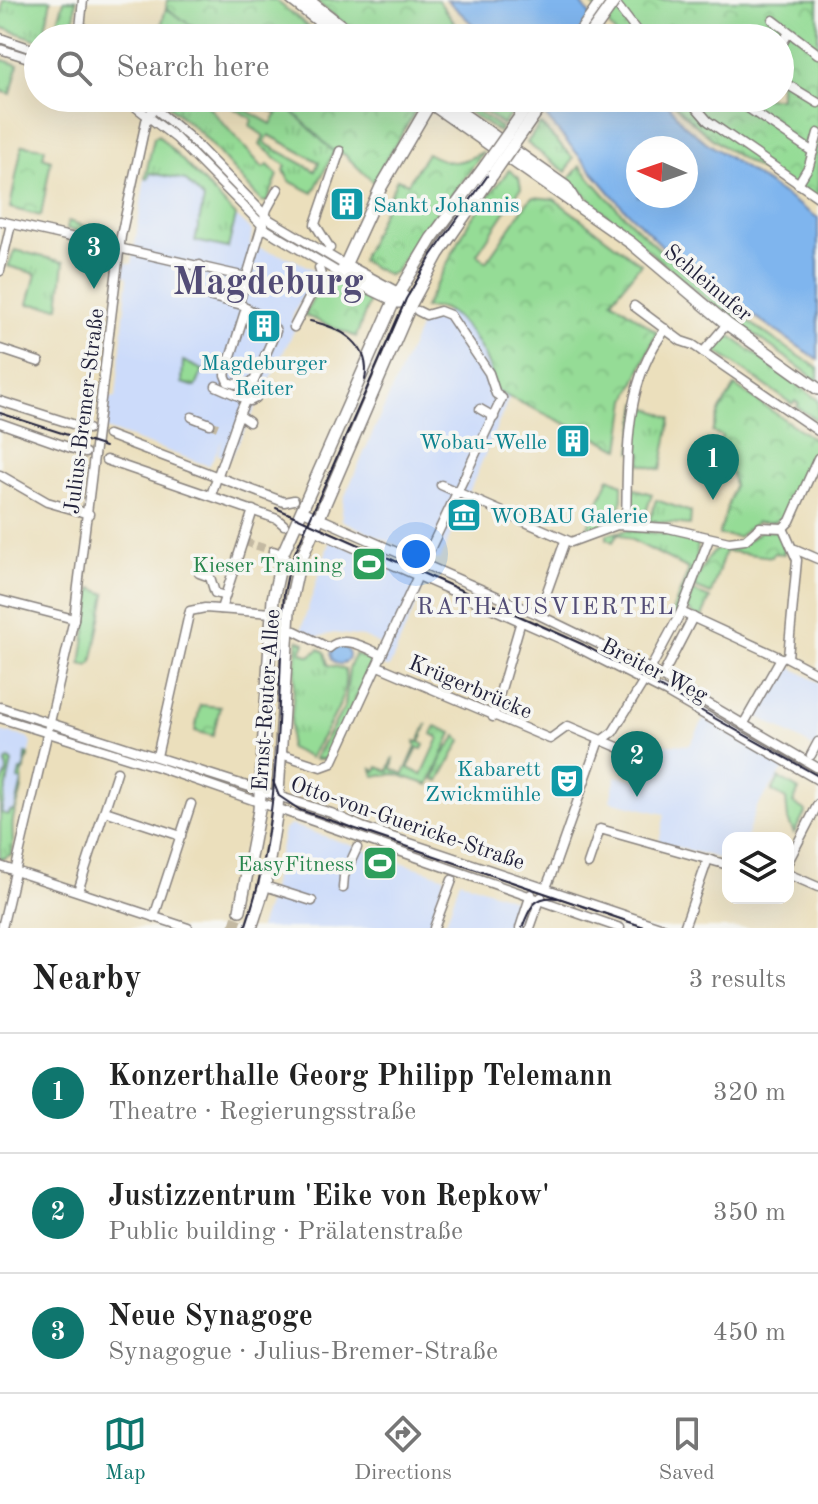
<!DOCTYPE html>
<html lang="en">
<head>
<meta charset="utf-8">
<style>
	body { margin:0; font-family:"Old Standard TT",serif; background:#f6f6f6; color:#222 }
	.controls { position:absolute; right:24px; bottom:24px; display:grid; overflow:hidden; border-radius:16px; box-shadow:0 8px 32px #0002 }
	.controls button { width:72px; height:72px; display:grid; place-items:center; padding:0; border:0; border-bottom:2px solid #e0e0e0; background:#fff; color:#222; font:40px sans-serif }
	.compass { position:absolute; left:626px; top:136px; width:72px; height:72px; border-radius:50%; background:#fff; box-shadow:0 8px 32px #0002; rotate:272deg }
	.you { position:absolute; left:416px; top:554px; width:28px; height:28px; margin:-20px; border:6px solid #fff; border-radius:50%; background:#1a73e8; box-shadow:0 0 0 12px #1a73e833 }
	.badge { display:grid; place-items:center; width:52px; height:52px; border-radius:50%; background:#0f766e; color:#fff; font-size:26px; font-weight:700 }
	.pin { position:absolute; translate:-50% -66px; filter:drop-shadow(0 2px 4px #0008) }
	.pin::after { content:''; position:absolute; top:42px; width:28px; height:24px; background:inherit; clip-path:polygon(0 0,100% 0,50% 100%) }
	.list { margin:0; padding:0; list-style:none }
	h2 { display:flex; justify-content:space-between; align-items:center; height:104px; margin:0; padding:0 32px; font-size:34px }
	h2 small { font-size:26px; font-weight:400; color:#767676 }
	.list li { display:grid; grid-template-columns:52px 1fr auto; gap:24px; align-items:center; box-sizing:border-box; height:120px; padding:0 32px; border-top:2px solid #e0e0e0 }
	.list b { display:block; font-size:30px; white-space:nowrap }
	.list p { margin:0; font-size:26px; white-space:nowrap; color:#767676 }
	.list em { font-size:26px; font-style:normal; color:#767676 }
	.icon { flex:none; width:44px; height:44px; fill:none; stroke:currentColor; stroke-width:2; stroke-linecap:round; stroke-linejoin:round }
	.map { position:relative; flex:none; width:818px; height:928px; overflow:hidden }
	.search { position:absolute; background:#fff; box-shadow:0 8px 32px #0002; left:24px; right:24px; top:24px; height:88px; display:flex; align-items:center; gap:20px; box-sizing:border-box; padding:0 28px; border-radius:44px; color:#767676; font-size:30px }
	.sheet { height:464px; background:#fff }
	nav { display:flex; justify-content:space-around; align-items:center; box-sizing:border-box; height:112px; border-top:2px solid #e0e0e0; background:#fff; font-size:22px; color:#767676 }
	nav a { display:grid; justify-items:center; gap:4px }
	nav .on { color:#0f766e }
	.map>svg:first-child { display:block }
	.built { fill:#ccdbfa }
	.grass { fill:url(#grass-tufts); stroke:#5c7f68; stroke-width:2; fill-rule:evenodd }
	.park { fill:url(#park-crowns); stroke:#5c7f68; stroke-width:2 }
	.water { fill:#7fb5ee; stroke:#506c94; stroke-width:2; fill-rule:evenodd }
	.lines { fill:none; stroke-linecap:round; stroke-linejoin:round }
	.minor-tunnel { stroke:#c3b9a2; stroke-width:8; stroke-dasharray:8 4; stroke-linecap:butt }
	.major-tunnel { stroke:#c3b9a2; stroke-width:11; stroke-dasharray:11 5.5; stroke-linecap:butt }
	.minor-casing { stroke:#86807c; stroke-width:11 }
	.major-casing { stroke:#86807c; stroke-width:14 }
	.minor { stroke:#fff; stroke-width:8 }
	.major { stroke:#fff; stroke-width:11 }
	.tram { stroke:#22223b; stroke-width:2 }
	.major-bridge-casing { stroke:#86807c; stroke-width:14; stroke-linecap:butt }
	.major-bridge { stroke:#fff; stroke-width:11 }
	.labels { text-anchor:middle; stroke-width:7; stroke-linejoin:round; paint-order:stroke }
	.culture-label { font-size:22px; fill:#0d838f; stroke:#f6f6f2; text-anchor:start }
	.street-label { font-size:22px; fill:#22223b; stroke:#f6f6f2 }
	.leisure-label { font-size:22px; fill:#27864d; stroke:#f6f6f2; text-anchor:end }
	.neighbourhood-label { font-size:24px; letter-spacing:2px; fill:#524c76; stroke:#f6f6f2 }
	.town-label { font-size:38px; font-weight:bold; fill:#524c76; stroke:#f6f6f2 }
</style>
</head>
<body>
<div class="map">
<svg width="818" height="928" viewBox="0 0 818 928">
	<defs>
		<pattern id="grass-tufts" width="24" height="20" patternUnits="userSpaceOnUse" patternTransform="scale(2)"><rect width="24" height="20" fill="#95dc96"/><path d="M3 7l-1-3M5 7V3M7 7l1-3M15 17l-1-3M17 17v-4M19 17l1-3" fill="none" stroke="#80bc82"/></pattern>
		<pattern id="park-crowns" width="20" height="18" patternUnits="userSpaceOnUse" patternTransform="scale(2)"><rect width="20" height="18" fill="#95dc96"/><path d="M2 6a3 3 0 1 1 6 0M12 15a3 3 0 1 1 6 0" fill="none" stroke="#80bc82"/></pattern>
	</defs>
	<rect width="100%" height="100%" fill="#f6f6f2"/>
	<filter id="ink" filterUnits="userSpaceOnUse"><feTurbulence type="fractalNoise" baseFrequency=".0125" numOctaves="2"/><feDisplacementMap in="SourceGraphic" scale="16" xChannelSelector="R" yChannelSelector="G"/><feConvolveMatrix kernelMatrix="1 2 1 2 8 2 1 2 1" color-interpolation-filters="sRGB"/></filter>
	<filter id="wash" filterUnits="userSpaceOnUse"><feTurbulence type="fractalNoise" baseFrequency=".006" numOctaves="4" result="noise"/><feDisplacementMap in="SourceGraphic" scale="32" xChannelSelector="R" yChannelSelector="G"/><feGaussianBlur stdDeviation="1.8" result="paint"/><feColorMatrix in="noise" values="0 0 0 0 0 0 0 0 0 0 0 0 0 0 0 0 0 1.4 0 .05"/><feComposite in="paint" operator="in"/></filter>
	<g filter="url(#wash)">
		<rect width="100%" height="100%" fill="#ebdfbc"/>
		<g class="built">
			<polygon points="150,173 185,180 204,199 195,241 228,248 236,216 252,231 250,245 293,259 316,271 292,317 294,331 230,459 217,454 223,439 209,466 103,428 106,399 116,397 128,277 123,274 125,263 132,264 145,178"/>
			<polygon points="449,312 473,335 501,395 509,398 440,560 419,555 341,520 344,498 424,317"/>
			<polygon points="330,540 426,581 389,668 377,663 380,645 364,637 334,633 312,638 301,630"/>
			<polygon points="785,664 818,682 818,750 756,715"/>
			<polygon points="704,719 786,766 756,808 746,838 728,838 728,861 659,842 665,814 610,801 616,776 650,782 663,744 690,745"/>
			<polygon points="0,731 27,737 32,744 0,860"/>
			<polygon points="291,825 445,877 428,928 259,928 271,894 284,830"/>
			<polygon points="460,880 521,902 523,904 515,928 444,928"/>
		</g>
		<g class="grass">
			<polygon points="3,0 51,0 43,38 38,40 0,27"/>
			<polygon points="64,0 76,0 73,38 53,38"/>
			<polygon points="166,8 209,38 158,38"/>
			<polygon points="0,59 18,65 11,94 0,91"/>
			<polygon points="159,98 201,98 263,168 268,165 278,175 267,202 261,201 202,134"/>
			<path d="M216,98H224L271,124L277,114L248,98H279L334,152L313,193L289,181L284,170L286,166L260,145L264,136L250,126L252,119ZM269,135L319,162L315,171L264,143Z"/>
			<polygon points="496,98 514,98 518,103 503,125 481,109"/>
			<polygon points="460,100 501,128 498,132 457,104"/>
			<polygon points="540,124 573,158 566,172 527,143"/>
			<polygon points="158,135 236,216 228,248 195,241 204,199 185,180 150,173 148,179 145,178 154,137"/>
			<path d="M580,166C647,248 728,312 818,368V381L705,298L612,220L569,179Z"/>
			<polygon points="68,221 110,234 109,238 67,229"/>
			<polygon points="15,250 64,262 59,307 28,304 36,274 8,266"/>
			<polygon points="729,335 818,400 818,421 797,407 799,404 795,401 792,404 716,351 716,342"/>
			<polygon points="638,403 671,418 661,470 640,464 642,454 631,452"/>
			<path d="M609,478L622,484C623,520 618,518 588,534L586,531Z"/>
			<polygon points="631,488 652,494 643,521 632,518"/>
			<polygon points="656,500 691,512 690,525 649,521"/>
			<polygon points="630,530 674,535 698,542 696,566 677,615 670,617 689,569 618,533 613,542 607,539 607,534"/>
			<polygon points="92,588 106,594 92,663 88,666 81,664"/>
			<path d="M298,640L305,643L301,652L310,656L319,649L325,652L328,665L345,669C349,703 325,729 310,758L289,748Z"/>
			<polygon points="355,654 372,662 328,759 314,759 345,706 349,669"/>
			<polygon points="427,724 420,742 424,745 422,749 418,748 408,768 422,775 439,738 432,734 436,726 452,733 429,785 396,774 374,776 372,769 376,771 378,767 388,771 394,757 392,769 404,774 416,747 415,741 419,742"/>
			<polygon points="457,736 461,741 439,781 434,780 443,755"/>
			<path d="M26,754L29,755L22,775C24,789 18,802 14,815C10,829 15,840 12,854L0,860V787L7,773L6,762L9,759L12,762L1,813L9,815L10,811H15L22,781L18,779L20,770H25Z"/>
			<polygon points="779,778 799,790 793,803 806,811 794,833 788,820 786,799 772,791"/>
		</g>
		<g class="park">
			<polygon points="167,0 275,0 323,38 209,38 166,8"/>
			<polygon points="314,0 438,0 459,29 450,38 364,38"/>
			<path d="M589,0H818V203C765,172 709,146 669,98H780V38H619Z"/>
			<polygon points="279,98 405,98 403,101 415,112 373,182 344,154 334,152"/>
			<polygon points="22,145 45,148 43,157 51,160 41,216 10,208"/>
			<path d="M483,152C455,194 421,229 395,272L388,275L361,261L397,179L408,183L427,153C450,166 460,164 483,152Z"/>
			<path d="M509,170L519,178L521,188L477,254L486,262L528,202L533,197L554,199L641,264L612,300L657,332L627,400L620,449L502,394L495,389C491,361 469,321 442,308H424L469,222Z"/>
			<polygon points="325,276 369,302 356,337 304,315"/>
			<polygon points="183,361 203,370 196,387 182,383"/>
			<polygon points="735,386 818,442 788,515 773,522 757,522 738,537 719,535 734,485 730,469 714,461 722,436 712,432 720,410"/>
			<path d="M760,531H776L783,542L784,554L774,553L772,557L725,551L711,594L694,587C718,523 725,565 760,531Z"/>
			<polygon points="692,591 710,598 701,620 687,609"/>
			<polygon points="200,705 220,707 213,736 195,731"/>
		</g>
		<g class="water">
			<polygon points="447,0 579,0 606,38 487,38"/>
			<path d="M530,98H652L667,103L684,125L703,140L818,218V360L682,266L619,203ZM638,148H686V196H638Z"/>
			<circle cx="340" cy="655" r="9"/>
		</g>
	</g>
	<g filter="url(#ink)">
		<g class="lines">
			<g class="minor-tunnel">
				<polyline points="210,424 220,428"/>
				<polyline points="245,542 273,551"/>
			</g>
			<polyline class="major-tunnel" points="234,928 240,910"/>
			<g class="minor-casing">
				<g id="minor">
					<polyline points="613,0 642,38"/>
					<polyline points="773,20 818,54"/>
					<polyline points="0,38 38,51"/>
					<polyline points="79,38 83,0"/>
					<polyline points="780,47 788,34"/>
					<polyline points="0,49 38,61"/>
					<polyline points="780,80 818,103"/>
					<polyline points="124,98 176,138 267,230 341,274"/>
					<polyline points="142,98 188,136 270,220 345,265"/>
					<polyline points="688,98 708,121 818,197"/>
					<polyline points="715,103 742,104 746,98"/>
					<polyline points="742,104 813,152"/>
					<polyline points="798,184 809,166 818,133"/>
					<polyline points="0,221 246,277"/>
					<polyline points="330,248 315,224 340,151"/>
					<polyline points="200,265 193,292 242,305"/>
					<polyline points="0,271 11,224"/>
					<polyline points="239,303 267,209 278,189"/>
					<polyline points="634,306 681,341 693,345 818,431"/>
					<polyline points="418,311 426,315 440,311 450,315 489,373 496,394 502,398 424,562"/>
					<polyline points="294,327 321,275 319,268"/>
					<polyline points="0,349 39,362"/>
					<polyline points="703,352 727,324"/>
					<polyline points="216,386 250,401 256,398"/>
					<polyline points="0,401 88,429"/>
					<polyline points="480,409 494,417"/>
					<polyline points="192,417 210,424"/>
					<polyline points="249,422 239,415 276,331 269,320 246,308 225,375 228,382 243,386 251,382"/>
					<polyline points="0,423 85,453"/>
					<polyline points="108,435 284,502 294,500"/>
					<polyline points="106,460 277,519 284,525"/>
					<polyline points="0,475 47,502 89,514"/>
					<polyline points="441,485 571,542 617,525 668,528 729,542 745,540 760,527 783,528"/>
					<polyline points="211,495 239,415"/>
					<polyline points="301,510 537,614 644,666 818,768"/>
					<polyline points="296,522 561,639 667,693 818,780"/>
					<path d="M626,525C628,460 622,383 666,329"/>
					<polyline points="783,528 797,560 788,657"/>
					<polyline points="783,528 790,521 818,458"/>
					<polyline points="795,549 818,559"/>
					<polyline points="273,551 276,552"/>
					<polyline points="199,573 210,577 215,593 225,596"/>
					<polyline points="545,597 565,541"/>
					<polyline points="0,600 74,619"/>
					<polyline points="221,609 253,510"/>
					<polyline points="190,611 205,608 272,613"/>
					<polyline points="681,612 781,658"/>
					<path d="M295,631L329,648C344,634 366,648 382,655"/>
					<polyline points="786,657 818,674"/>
					<polyline points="378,666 550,739 568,726 620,748"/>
					<polyline points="652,666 681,612 709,539"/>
					<polyline points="665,671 693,617"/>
					<polyline points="0,707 331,813 362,827 663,928"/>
					<polyline points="493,717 521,621"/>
					<polyline points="0,718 158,767 620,928"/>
					<polyline points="743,725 781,658"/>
					<polyline points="281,754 321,767 332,763 416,580"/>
					<polyline points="811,755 818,742"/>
					<polyline points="157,756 189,614"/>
					<polyline points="105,811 181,836"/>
					<polyline points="788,862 818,804"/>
					<polyline points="588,864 600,829 728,865"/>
					<polyline points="555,865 598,743 613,732 641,686"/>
					<polyline points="0,866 188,928"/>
					<polyline points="788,874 818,887"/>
					<polyline points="547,885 553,870"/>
					<polyline points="271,888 312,901"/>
					<polyline points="343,888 344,876 357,848"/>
					<polyline points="78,891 117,772"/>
					<polyline points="154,917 191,804"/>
					<polyline points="2,928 74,619 121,236 146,121 154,107"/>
					<polyline points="434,928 452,880"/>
					<polyline points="520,928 531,894"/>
					<polyline points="530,928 541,897"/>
					<polyline points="684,928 708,859"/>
				</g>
			</g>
			<g class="major-casing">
				<g id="major">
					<polyline points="292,0 341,38"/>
					<polyline points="308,0 357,38"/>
					<polyline points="576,38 603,0"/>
					<polyline points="423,98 631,243 727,324 818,389"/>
					<polyline points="440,98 566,187 575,202"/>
					<polyline points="345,265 404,297"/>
					<polyline points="399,302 341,274 381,187 433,98"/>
					<polyline points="240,910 259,810 273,599 283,553 394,301 431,239 486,165"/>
					<polyline points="251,928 265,885 277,810 289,611 299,564 411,304 438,254 493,174"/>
				</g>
			</g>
			<use href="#minor" class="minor"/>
			<use href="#major" class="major"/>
			<g class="tram">
				<polyline points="584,38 611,0"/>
				<path d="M310,321C341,327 372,345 365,380"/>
				<polyline points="0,413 105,447"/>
				<polyline points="276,508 584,645 818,776"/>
				<polyline points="273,781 279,796 300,810 647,928"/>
				<path d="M245,928C282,823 277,703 284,593L290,564L406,299L432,255L542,98"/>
				<path d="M522,928C529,909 534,895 557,898"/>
			</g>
			<g class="major-bridge-casing">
				<g id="major-bridge">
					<polyline points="588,38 615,0"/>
					<polyline points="486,165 533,98"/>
					<polyline points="493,174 546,98"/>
				</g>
			</g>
			<use href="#major-bridge" class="major-bridge"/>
		</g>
	</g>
	<defs>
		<g id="building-square" transform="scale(1.8)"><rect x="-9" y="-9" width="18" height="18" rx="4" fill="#0f9aa8" stroke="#f6f6f2"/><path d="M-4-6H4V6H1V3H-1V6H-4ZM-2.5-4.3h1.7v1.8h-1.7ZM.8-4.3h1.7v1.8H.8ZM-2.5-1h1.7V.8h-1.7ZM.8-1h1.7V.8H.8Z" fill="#fff"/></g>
		<g id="museum-square" transform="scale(1.8)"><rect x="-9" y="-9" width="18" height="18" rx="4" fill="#0f9aa8" stroke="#f6f6f2"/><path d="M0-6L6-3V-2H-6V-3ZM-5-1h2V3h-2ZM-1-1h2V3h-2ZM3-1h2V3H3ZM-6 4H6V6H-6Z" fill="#fff"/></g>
		<g id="stadium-square" transform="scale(1.8)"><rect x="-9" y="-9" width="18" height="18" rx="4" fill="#2e9e5b" stroke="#f6f6f2"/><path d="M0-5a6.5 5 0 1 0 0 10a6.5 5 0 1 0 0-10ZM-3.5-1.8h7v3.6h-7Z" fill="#fff"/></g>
		<g id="theatre-square" transform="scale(1.8)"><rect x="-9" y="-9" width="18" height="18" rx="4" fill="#0f9aa8" stroke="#f6f6f2"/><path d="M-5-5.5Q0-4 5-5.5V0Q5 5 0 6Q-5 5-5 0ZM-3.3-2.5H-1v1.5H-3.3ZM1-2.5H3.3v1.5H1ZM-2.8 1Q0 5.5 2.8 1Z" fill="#fff"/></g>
	</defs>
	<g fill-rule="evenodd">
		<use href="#building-square" x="347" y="204"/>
		<use href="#building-square" x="264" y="326"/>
		<use href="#building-square" x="573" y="441"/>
		<use href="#museum-square" x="464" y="515"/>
		<use href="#stadium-square" x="369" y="564"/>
		<use href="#theatre-square" x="567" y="781"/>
		<use href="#stadium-square" x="380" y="863"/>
	</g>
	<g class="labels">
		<g class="culture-label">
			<text x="373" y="212">Sankt Johannis</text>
			<text x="264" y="370" text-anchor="middle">Magdeburger<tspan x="264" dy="25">Reiter</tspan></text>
			<text x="547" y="449" text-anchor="end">Wobau-Welle</text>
			<text x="490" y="523">WOBAU Galerie</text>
			<text x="541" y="776" text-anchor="end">Kabarett<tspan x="541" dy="25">Zwickmühle</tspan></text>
		</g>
		<g class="street-label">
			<text transform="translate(709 282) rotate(40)" y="8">Schleinufer</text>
			<text transform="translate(83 411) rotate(-83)" y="8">Julius-Bremer-Straße</text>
			<text transform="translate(655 669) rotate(27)" y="8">Breiter Weg</text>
			<text transform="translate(471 686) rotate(23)" y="8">Krügerbrücke</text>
			<text transform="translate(265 700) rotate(-86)" y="8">Ernst-Reuter-Allee</text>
			<text transform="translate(408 822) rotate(19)" y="8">Otto-von-Guericke-Straße</text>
		</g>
		<g class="leisure-label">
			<text x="343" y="572">Kieser Training</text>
			<text x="354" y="871">EasyFitness</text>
		</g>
		<g class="neighbourhood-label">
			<text x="546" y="614">RATHAUSVIERTEL</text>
		</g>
		<g class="town-label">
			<text x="268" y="294">Magdeburg</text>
		</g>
	</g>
</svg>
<div class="controls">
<button><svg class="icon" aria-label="layers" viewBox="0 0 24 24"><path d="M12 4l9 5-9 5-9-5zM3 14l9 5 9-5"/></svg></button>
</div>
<svg class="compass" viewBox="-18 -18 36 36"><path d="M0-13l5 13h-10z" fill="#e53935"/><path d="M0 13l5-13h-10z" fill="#767676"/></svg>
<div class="you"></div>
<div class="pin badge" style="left:713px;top:500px">1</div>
<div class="pin badge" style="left:637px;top:797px">2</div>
<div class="pin badge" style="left:94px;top:289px">3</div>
<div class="search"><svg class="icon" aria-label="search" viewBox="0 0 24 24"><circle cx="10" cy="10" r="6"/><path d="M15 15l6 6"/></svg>Search here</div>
</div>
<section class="sheet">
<h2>Nearby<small>3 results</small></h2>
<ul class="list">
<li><span class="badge">1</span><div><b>Konzerthalle Georg Philipp Telemann</b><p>Theatre · Regierungsstraße</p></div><em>320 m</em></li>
<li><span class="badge">2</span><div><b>Justizzentrum 'Eike von Repkow'</b><p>Public building · Prälatenstraße</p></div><em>350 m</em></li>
<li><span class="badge">3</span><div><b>Neue Synagoge</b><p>Synagogue · Julius-Bremer-Straße</p></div><em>450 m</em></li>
</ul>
</section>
<nav>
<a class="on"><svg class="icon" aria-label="map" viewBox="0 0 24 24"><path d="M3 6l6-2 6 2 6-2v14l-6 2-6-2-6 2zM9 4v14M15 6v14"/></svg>Map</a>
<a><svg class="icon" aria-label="directions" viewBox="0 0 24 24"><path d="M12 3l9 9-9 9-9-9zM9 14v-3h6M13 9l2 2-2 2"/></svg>Directions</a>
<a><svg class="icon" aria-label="saved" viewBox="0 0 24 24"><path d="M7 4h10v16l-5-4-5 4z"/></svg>Saved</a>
</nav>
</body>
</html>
